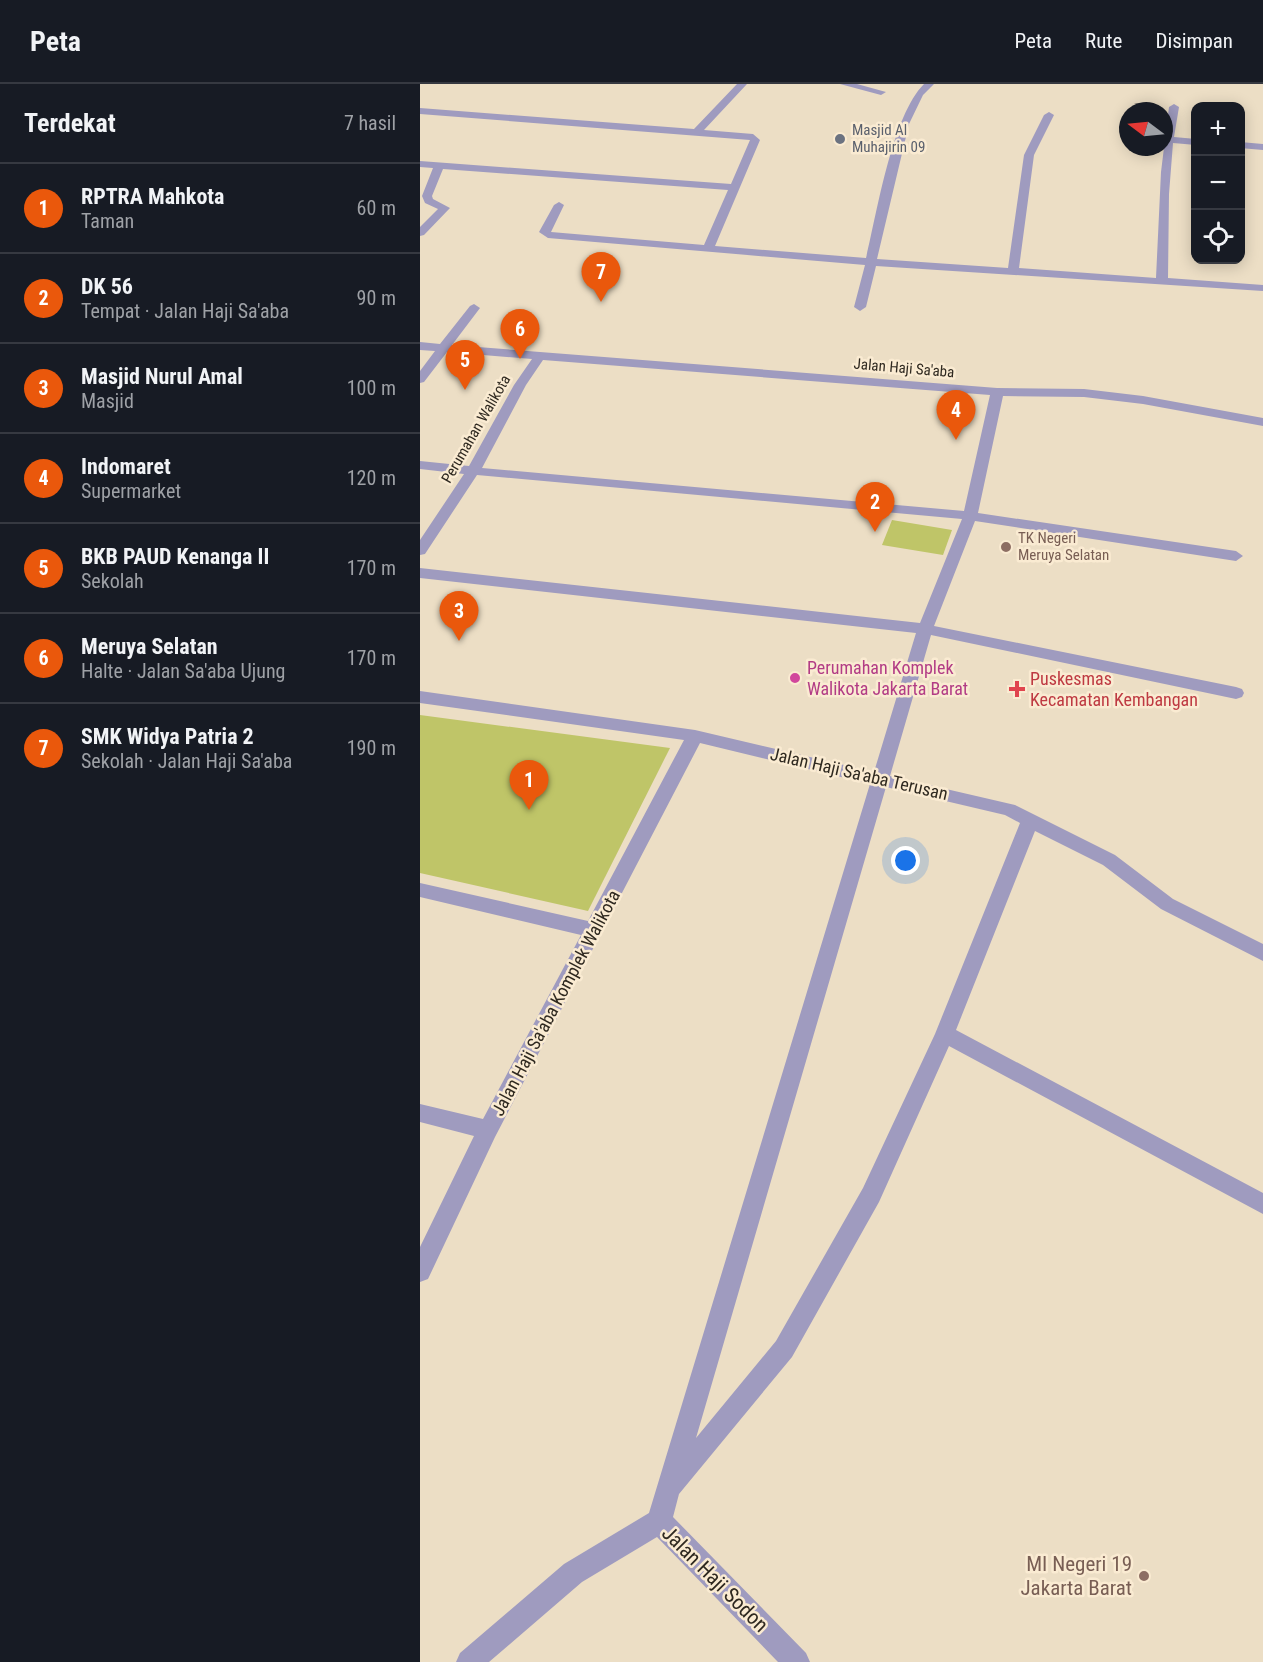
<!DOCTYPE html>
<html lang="id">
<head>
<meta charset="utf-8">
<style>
	body { margin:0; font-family:"Roboto Condensed",sans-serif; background:#242831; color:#f1f3f6 }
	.controls { position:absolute; right:18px; top:18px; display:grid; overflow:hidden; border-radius:12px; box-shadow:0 3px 15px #0003 }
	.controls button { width:54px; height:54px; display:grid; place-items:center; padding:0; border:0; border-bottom:2px solid #363941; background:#171b24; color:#f1f3f6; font:30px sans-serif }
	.compass { position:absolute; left:699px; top:18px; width:54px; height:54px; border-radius:50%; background:#171b24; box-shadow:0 3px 15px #0003; rotate:286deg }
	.you { position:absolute; left:486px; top:777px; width:21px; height:21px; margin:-15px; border:4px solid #fff; border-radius:50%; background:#1a73e8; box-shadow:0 0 0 9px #1a73e833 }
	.badge { display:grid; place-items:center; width:39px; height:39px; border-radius:50%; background:#ea580c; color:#fff; font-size:20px; font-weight:700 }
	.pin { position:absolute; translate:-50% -50px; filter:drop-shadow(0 2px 3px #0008) }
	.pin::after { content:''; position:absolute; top:32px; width:21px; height:18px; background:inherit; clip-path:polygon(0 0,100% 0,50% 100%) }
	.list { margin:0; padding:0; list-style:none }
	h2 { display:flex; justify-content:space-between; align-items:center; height:78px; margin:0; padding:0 24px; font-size:26px }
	h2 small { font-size:20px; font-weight:400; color:#9ea1a6 }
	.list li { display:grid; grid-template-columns:39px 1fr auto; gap:18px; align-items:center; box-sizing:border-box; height:90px; padding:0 24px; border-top:2px solid #363941 }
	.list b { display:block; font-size:22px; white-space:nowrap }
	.list p { margin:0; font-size:20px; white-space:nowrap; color:#9ea1a6 }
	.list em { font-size:20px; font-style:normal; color:#9ea1a6 }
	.icon { flex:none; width:33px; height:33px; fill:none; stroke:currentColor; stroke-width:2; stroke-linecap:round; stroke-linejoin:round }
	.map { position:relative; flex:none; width:843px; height:1578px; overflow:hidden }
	header { display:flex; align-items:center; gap:36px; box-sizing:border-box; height:84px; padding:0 30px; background:#171b24; border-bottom:2px solid #363941 }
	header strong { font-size:28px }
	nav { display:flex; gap:33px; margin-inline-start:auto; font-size:21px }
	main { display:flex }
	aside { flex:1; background:#171b24 }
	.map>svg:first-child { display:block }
	.green { fill:#bfc568 }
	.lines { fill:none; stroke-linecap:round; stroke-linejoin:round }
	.street { fill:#9f9bbf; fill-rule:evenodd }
	.worship-dot { fill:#6b7280; stroke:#faebd2; stroke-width:2 }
	.education-dot { fill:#8d6e63; stroke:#faebd2; stroke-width:2 }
	.hotel-dot { fill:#d1479c; stroke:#faebd2; stroke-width:2 }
	.health-dot { fill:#e0444e; stroke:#faebd2; stroke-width:2 }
	.labels { text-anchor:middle; stroke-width:5; stroke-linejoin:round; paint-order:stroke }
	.far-worship-label { font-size:15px; fill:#5b616d; stroke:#faebd2; text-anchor:start }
	.far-street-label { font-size:15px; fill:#2f2920; stroke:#faebd2 }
	.far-education-label { font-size:15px; fill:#785e54; stroke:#faebd2; text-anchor:start }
	.hotel-label { font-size:18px; fill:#b23c85; stroke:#faebd2; text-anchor:start }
	.health-label { font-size:18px; fill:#be3a42; stroke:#faebd2; text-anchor:start }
	.street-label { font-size:18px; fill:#2f2920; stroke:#faebd2 }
	.near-education-label { font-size:21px; fill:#785e54; stroke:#faebd2; text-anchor:end }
	.near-street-label { font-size:21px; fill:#2f2920; stroke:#faebd2 }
</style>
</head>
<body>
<header>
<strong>Peta</strong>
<nav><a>Peta</a><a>Rute</a><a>Disimpan</a></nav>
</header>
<main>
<aside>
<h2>Terdekat<small>7 hasil</small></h2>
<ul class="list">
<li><span class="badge">1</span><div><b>RPTRA Mahkota</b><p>Taman</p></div><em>60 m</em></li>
<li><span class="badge">2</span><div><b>DK 56</b><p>Tempat · Jalan Haji Sa'aba</p></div><em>90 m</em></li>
<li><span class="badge">3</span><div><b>Masjid Nurul Amal</b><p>Masjid</p></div><em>100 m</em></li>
<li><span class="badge">4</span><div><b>Indomaret</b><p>Supermarket</p></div><em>120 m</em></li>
<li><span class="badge">5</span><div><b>BKB PAUD Kenanga II</b><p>Sekolah</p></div><em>170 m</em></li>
<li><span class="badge">6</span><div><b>Meruya Selatan</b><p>Halte · Jalan Sa'aba Ujung</p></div><em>170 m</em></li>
<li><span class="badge">7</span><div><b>SMK Widya Patria 2</b><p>Sekolah · Jalan Haji Sa'aba</p></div><em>190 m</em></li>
</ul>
</aside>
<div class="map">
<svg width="843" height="1578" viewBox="0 0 843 1578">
	<rect width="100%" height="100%" fill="#ecdec5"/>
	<g class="green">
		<polygon points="472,436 532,446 523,471 462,461"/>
		<polygon points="0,631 250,664 168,827 0,789"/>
	</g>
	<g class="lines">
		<g class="street">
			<path d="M317,0H327L284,46L333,50L340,56L295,162L446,174C457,129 472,32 504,0H514L503,11L489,40L457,175L588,184L604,71L624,31L629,28L634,31L614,71L599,184L736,194L741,88L749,23L754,20L759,23L754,53L776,55V61L753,59L749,110L748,194L843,201V207L456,182L446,223L440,227L434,223L445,181L128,154L119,148L134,121L139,118L144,121L131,148L284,161L308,106L23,85L12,112L13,115L30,124L4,151L0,152V143L18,125L5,119L2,112L13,84L0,83V77L311,100L330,56L0,30V24L274,45Z"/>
			<polygon points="420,0 437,0 466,8 461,11"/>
			<polygon points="820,58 843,60 843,66 820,64"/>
			<path d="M54,220L60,224L32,261L577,304L664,305L723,312L843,334V342L723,320L664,313L583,312L558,429L816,467L823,472L816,477L555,437L514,542L816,603L822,605L824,609L822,613L816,615L511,551L470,692L595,721L695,771L753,815L843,860V877L741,825L683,781L615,747L536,946L843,1109V1130L529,962L459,1118L372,1273L259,1410L253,1433L386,1569L390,1578H358L237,1453L162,1498L69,1578H36L40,1569L144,1480L229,1429L450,700L280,659L75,1053L8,1195L0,1198V1163L54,1052L0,1038V1020L63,1035L161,851L0,813V799L168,837L264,656L0,619V607L275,646L454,688L496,549L0,494V484L500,539L542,435L57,391L5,470L0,471V456L44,390L0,385V377L49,382L94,301L112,275L27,268L4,298L0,299V287L15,267L0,266V258L20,260L50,222ZM123,276L570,311L544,427L62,384L106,301ZM466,703L585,731L600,739L515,950L443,1104L356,1257L276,1354Z"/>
		</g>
	</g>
	<circle class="worship-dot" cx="420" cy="55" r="6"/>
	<g class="education-dot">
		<circle cx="586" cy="463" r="6"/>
		<circle cx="724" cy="1492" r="6"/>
	</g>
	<circle class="hotel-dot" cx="375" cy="594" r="6"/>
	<path class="health-dot" d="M594 596h6v6h6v6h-6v6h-6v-6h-6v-6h6z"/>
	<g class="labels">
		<g class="far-worship-label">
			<text x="432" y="51">Masjid Al<tspan x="432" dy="17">Muhajirin 09</tspan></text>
		</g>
		<g class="far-street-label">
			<text transform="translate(484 284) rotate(5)" y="5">Jalan Haji Sa'aba</text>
			<text transform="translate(56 345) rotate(-60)" y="5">Perumahan Walikota</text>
		</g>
		<g class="far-education-label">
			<text x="598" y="459">TK Negeri<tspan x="598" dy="17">Meruya Selatan</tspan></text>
		</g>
		<g class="hotel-label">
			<text x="387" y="590">Perumahan Komplek<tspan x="387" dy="21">Walikota Jakarta Barat</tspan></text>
		</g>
		<g class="health-label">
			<text x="610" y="601">Puskesmas<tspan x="610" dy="21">Kecamatan Kembangan</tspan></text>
		</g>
		<g class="street-label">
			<text transform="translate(439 690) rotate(13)" y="6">Jalan Haji Sa'aba Terusan</text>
			<text transform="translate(136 919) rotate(-62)" y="6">Jalan Haji Sa'aba Komplek Walikota</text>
		</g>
		<g class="near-education-label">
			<text x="712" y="1487">MI Negeri 19<tspan x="712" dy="24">Jakarta Barat</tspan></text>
		</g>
		<g class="near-street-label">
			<text transform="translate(295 1495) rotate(45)" y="7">Jalan Haji Sodon</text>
		</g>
	</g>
</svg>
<div class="controls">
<button>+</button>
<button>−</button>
<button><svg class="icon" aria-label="locate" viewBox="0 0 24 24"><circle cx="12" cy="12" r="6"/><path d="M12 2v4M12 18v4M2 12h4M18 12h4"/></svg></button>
</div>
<svg class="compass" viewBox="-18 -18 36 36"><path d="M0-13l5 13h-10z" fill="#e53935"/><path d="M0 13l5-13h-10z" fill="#9ea1a6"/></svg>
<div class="you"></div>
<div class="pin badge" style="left:109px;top:726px">1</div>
<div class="pin badge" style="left:455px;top:448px">2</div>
<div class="pin badge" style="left:39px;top:557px">3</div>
<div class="pin badge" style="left:536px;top:356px">4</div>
<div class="pin badge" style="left:45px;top:306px">5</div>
<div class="pin badge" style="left:100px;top:275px">6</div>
<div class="pin badge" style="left:181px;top:218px">7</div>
</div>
</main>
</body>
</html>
